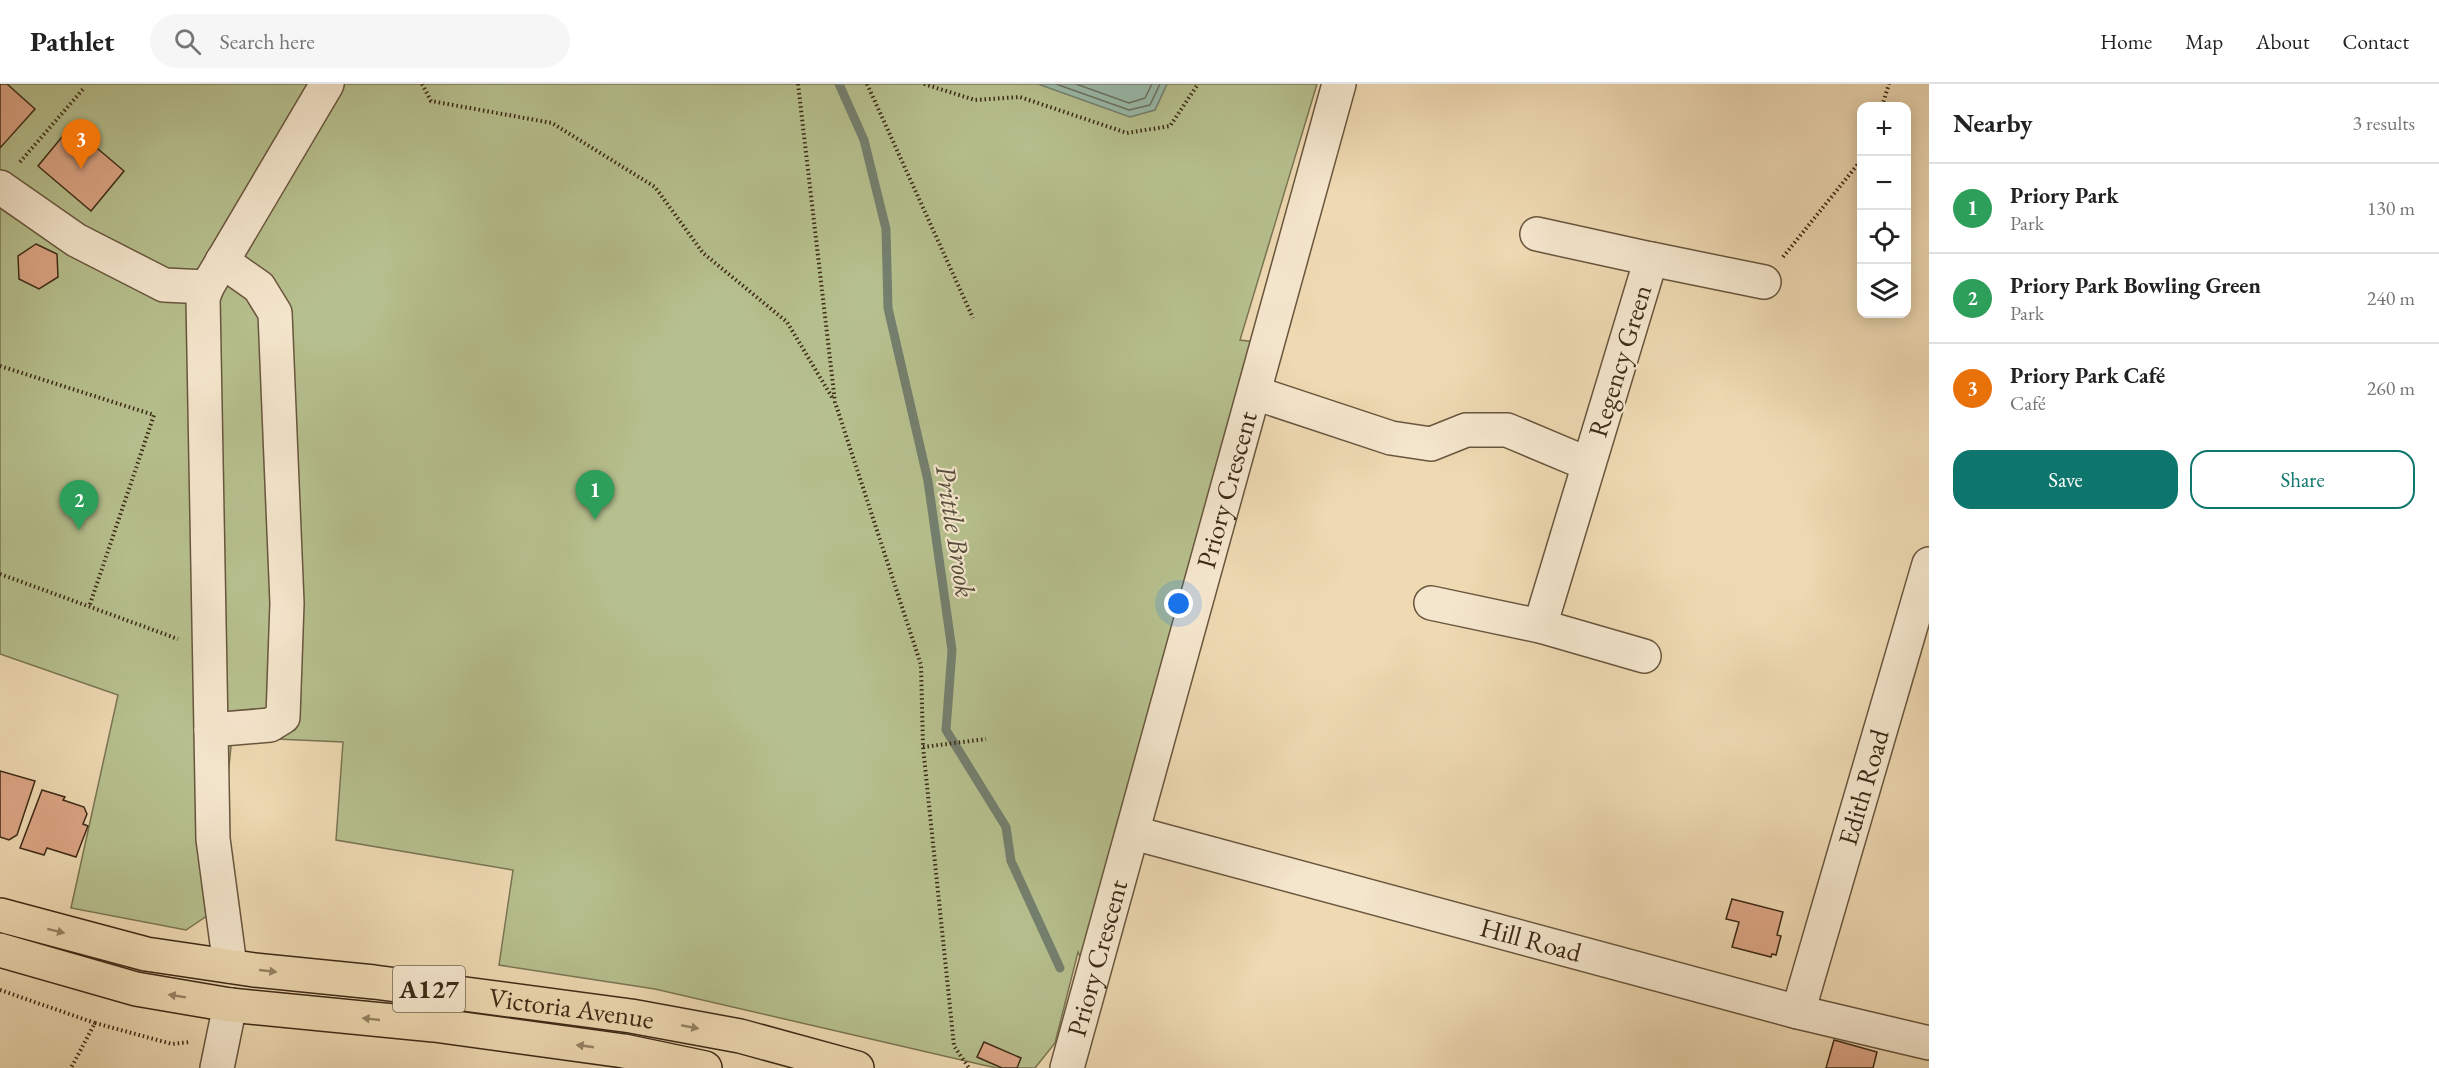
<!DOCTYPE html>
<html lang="en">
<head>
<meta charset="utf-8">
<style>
	body { margin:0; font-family:"EB Garamond",serif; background:#f6f6f6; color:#222 }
	.controls { position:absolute; right:18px; top:18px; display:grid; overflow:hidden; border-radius:12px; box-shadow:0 3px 15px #0003 }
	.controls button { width:54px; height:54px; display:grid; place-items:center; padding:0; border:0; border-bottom:2px solid #e0e0e0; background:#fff; color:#222; font:30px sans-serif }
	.you { position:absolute; left:1179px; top:520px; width:21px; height:21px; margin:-15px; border:4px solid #fff; border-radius:50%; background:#1a73e8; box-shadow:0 0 0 9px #1a73e833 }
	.badge { display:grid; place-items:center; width:39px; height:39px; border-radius:50%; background:#0f766e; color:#fff; font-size:20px; font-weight:700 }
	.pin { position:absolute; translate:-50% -50px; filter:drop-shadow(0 2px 3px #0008) }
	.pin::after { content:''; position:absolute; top:32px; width:21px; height:18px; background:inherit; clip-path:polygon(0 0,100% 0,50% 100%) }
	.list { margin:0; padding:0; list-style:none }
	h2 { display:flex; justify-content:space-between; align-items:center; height:78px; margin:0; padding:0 24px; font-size:26px }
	h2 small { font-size:20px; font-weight:400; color:#767676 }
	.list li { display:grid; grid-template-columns:39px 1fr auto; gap:18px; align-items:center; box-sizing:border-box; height:90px; padding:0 24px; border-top:2px solid #e0e0e0 }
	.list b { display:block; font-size:22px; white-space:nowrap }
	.list p { margin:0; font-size:20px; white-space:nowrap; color:#767676 }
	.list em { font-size:20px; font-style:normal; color:#767676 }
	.actions { display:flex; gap:12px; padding:18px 24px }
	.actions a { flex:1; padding:14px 0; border:2px solid #0f766e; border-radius:18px; text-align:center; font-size:21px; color:#0f766e }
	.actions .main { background:#0f766e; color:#fff }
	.icon { flex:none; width:33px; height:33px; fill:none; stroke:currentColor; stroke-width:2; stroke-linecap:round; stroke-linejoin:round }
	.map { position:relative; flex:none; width:1929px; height:984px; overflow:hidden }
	header { display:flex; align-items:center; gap:36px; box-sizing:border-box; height:84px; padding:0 30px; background:#fff; border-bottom:2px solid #e0e0e0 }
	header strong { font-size:28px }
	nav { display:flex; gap:33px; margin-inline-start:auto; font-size:21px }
	.search { width:420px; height:54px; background:#f6f6f6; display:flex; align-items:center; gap:15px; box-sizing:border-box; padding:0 21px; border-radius:33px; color:#767676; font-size:22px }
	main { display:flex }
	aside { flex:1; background:#fff }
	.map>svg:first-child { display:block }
	.green { fill:#b6c08e; stroke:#7a7552; stroke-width:1.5 }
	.water { fill:#99baaa; stroke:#74806f; stroke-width:1.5 }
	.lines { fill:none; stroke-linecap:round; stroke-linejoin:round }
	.shore { stroke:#6b7260; stroke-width:1.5 }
	.stream { stroke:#74806f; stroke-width:9 }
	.building { fill:#dda686; stroke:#3d2a16; stroke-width:1.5 }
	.minor-casing { stroke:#69563d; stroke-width:36 }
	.highway-casing { stroke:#3d2a16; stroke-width:36 }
	.path { stroke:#3d2a16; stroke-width:4; stroke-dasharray:1.5 3; stroke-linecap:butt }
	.minor { stroke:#f4e6cd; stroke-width:33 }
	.highway { stroke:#eed9b2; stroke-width:33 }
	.oneway { fill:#968264 }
	.labels { text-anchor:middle; stroke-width:4.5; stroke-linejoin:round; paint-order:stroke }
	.shield { fill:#f4e6cd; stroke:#74624d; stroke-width:1.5 }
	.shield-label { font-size:26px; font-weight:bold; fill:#3d2a16 }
	.street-label { font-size:27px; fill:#3d2a16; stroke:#f4e6cd }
	.water-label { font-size:28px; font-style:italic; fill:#544e3b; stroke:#f4e6cd }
</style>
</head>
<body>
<header>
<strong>Pathlet</strong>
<div class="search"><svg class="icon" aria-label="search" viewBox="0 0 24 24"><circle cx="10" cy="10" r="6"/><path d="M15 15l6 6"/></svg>Search here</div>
<nav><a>Home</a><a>Map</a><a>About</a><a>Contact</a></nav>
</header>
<main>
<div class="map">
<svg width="1929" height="984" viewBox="0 0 1929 984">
	<rect width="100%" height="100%" fill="#eed9b2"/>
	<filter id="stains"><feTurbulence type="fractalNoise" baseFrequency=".00333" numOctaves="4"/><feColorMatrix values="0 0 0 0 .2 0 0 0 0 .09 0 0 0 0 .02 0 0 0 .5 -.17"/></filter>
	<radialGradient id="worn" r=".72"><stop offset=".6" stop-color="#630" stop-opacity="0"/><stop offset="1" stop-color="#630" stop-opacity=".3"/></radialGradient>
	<polygon class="green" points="0,0 1317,0 1240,256 1255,258 1084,881 1078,868 1055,959 1035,984 996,984 655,905 499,881 513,786 336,756 343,658 232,653 214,827 186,846 71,824 118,611 0,570"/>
	<polygon class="water" points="1038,0 1167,0 1155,26 1130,33"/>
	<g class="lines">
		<g class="shore">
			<polyline points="1056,0 1129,26 1150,21 1160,0"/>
			<polyline points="1076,0 1129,19 1145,14 1152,0"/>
		</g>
		<polyline class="stream" points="839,0 864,56 886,145 888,224 928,397 952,566 946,646 1006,743 1011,777 1060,884"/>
	</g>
	<g class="building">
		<polygon points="0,0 7,0 35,25 0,64"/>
		<polygon points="71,42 124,87 91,127 38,82"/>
		<polygon points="36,160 57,170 58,193 39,205 19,195 18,172"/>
		<polygon points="0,687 35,697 17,751 9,756 0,753"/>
		<polygon points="42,706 65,713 63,716 84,723 87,730 83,740 88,742 76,773 47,764 44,771 20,764"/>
		<polygon points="1732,815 1783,828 1777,851 1781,852 1776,871 1772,870 1771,873 1732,863 1739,838 1726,835"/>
		<polygon points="1834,956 1877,968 1873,984 1826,984"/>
		<polygon points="984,958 1021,974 1017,984 1002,984 977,973"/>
	</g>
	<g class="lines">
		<g class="minor-casing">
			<g id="minor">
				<polyline points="0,103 76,156 164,201 207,203 327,0"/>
				<polyline points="1537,150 1651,175 1540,542"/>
				<polyline points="1651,175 1764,198"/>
				<polyline points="207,203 203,214 213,755 230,882"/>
				<polyline points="1255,309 1391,354 1431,360 1466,346 1507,346 1588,380"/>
				<polyline points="1431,519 1540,542 1644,572"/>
				<polyline points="211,646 270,641 283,633 287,519 275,229 259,203 222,177"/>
				<path id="s1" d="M1134,749L1798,928L1929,959"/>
				<path id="s2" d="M1798,928L1929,480"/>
				<polyline points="217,984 230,921"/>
				<path id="s3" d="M1067,984L1339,0"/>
			</g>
		</g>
		<g class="highway-casing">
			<g id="highway">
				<path id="s4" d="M0,831L146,870L254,886L374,898L631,932L740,952L857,984"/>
				<polyline points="0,866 136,905 230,921 434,941 624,967 705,984"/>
			</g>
		</g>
		<g class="path">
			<polyline points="422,0 431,17 552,39 655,103 703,169 787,238 833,315"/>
			<polyline points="798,0 835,318 921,581 923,663 954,962 969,984"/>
			<polyline points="867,0 973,234"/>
			<polyline points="924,0 975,16 1020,13 1127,49 1170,42 1198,0"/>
			<polyline points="1882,22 1889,0"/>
			<polyline points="20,78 84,4"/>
			<polyline points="1783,173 1862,75"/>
			<polyline points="0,282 154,331 89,523"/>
			<polyline points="0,490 178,555"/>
			<polyline points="923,663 986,655"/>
			<polyline points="0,906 95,939 71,984"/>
			<polyline points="95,939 172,960 190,958"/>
		</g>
		<use href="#minor" class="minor"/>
		<use href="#highway" class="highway"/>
	</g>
	<defs><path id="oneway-solid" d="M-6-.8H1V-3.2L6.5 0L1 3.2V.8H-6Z" transform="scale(1.5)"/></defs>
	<g class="oneway">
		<use href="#oneway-solid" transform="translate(56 847) rotate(14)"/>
		<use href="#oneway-solid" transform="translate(268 887) rotate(6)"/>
		<use href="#oneway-solid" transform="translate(177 912) rotate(-171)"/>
		<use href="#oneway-solid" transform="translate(371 935) rotate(-174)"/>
		<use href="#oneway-solid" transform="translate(690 943) rotate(11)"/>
		<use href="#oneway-solid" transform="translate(585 962) rotate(-172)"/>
	</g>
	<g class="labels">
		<rect class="shield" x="393" y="882" width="72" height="46" rx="4.5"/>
		<g class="shield-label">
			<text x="429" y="914">A127</text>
		</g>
		<g class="street-label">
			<text transform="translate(1620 277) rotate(-73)" y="9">Regency Green</text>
			<text dy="9" stroke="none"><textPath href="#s3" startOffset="600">Priory Crescent</textPath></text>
			<text dy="9" stroke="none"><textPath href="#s2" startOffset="234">Edith Road</textPath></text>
			<text dy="9" stroke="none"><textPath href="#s1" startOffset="411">Hill Road</textPath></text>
			<text dy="9" stroke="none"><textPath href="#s3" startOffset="114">Priory Crescent</textPath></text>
			<text dy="9" stroke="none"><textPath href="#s4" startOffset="580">Victoria Avenue</textPath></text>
		</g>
		<g class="water-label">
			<text transform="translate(956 447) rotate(81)" y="10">Prittle Brook</text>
		</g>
	</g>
	<rect width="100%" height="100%" filter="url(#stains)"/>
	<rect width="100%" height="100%" fill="url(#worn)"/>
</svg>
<div class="controls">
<button>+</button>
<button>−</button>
<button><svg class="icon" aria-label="locate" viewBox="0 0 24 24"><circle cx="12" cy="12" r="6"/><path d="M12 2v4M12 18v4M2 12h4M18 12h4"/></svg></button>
<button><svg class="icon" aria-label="layers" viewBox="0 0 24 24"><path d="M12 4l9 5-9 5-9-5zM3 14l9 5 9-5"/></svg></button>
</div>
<div class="you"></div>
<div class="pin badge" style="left:595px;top:436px;background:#2e9e5b">1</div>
<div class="pin badge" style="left:79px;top:446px;background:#2e9e5b">2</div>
<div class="pin badge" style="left:81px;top:85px;background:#e8710a">3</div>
</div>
<aside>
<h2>Nearby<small>3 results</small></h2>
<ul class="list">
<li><span class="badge" style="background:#2e9e5b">1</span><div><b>Priory Park</b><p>Park</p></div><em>130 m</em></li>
<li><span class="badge" style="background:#2e9e5b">2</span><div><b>Priory Park Bowling Green</b><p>Park</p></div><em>240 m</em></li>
<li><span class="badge" style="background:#e8710a">3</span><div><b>Priory Park Café</b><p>Café</p></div><em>260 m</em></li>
</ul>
<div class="actions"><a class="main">Save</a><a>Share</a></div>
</aside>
</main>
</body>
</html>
